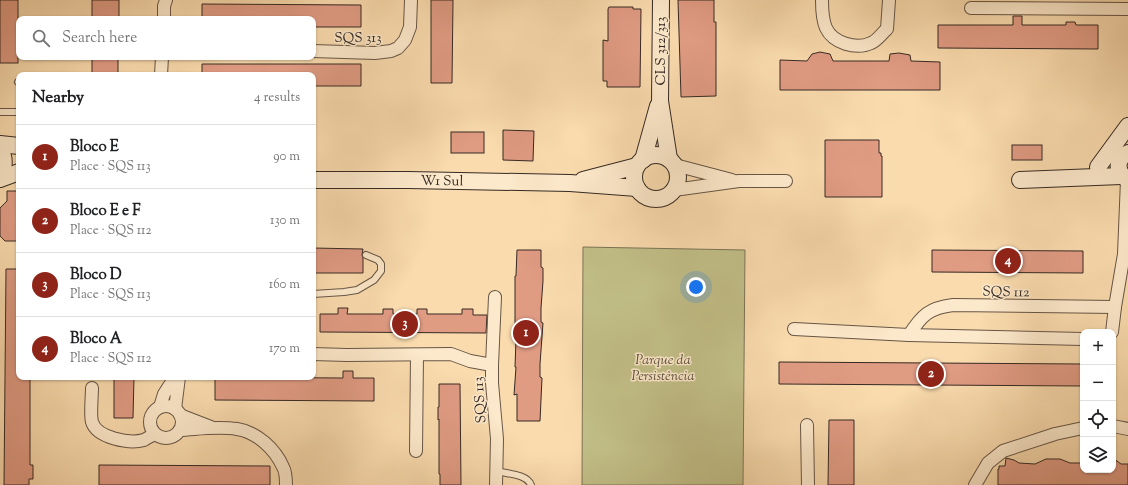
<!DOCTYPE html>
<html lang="en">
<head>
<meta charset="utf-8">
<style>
	body { margin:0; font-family:"Sorts Mill Goudy",serif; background:#f6f6f6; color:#202124 }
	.controls { position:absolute; right:12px; bottom:12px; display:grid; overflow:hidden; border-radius:8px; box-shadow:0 1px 3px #0004 }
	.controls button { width:36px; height:36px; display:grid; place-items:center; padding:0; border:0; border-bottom:1px solid #e0e0e0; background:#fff; color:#202124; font:20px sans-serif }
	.you { position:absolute; left:696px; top:287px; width:14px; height:14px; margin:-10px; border:3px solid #fff; border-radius:50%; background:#1a73e8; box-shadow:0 0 0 6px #1a73e833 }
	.badge { display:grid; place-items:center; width:26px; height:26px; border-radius:50%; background:#8f2418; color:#fff; font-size:13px; font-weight:700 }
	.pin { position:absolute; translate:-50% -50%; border:2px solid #fff; box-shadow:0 1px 4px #0006 }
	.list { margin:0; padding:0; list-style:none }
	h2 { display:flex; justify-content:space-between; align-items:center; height:52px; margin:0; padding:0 16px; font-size:17px }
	h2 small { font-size:13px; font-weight:400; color:#757577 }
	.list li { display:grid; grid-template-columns:26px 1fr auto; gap:12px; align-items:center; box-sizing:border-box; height:64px; padding:0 16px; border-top:1px solid #e0e0e0 }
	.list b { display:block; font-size:15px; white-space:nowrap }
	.list p { margin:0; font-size:13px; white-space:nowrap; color:#757577 }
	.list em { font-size:13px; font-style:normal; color:#757577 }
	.icon { flex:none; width:22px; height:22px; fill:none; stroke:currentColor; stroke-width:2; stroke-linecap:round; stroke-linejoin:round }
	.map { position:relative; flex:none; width:1128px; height:485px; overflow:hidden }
	.search { position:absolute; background:#fff; box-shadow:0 1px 3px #0004; left:16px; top:16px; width:300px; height:44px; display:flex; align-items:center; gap:10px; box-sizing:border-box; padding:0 14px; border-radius:8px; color:#757577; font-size:15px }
	.panel { position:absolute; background:#fff; box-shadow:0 1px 3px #0004; left:16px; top:72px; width:300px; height:308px; border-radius:8px }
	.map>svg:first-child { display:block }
	.green { fill:#c2bf88; stroke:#7c7456 }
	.building { fill:#e09b83; stroke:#362a24 }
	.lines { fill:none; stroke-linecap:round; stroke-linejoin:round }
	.lane-casing { stroke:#675646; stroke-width:8 }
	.street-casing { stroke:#675646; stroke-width:14 }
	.secondary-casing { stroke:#362a24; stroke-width:18 }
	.lane { stroke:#fce8ca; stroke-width:6 }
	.street { stroke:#fce8ca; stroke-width:12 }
	.secondary { stroke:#fce8ca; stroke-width:16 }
	.labels { text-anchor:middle; stroke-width:3; stroke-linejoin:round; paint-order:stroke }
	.street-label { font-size:14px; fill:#362a24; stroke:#fce8ca }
	.park-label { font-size:14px; font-style:italic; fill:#594f3d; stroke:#fce8ca }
</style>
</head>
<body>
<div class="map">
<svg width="1128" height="485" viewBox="0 0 1128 485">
	<rect width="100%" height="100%" fill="#fadbae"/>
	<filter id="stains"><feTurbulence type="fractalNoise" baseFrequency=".005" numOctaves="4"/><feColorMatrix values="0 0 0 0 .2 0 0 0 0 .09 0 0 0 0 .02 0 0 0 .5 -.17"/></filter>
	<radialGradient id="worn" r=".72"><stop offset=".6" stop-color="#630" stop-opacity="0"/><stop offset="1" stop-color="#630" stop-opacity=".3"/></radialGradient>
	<polygon class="green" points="583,247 745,250 743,485 582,485"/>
	<g class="building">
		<rect x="0" y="0" width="18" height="63"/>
		<rect x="92" y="0" width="27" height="19"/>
		<polygon points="431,0 453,0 452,83 431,83"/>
		<polygon points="678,0 714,0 714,22 716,22 716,96 681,97"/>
		<polygon points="202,4 361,5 361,27 313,27 313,19 202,19"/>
		<polygon points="609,7 633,7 633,9 641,9 640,87 607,87 607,81 603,81 603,40 608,41 608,9"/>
		<polygon points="1013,16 1022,16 1022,25 1066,25 1066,22 1075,22 1076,25 1098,25 1098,49 938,48 938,25 1013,25"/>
		<polygon points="820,52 830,54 833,61 889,61 890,54 899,53 910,55 911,61 940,62 940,90 780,90 780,60 807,61 812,54"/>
		<rect x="92" y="57" width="26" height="18"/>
		<polygon points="202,64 361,64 361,86 313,86 313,75 202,75"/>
		<polygon points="503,130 534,131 533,161 503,160"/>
		<rect x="451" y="132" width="33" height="21"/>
		<polygon points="825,140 879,140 879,153 881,153 881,156 882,156 882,197 825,197"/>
		<rect x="1012" y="145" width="30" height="15"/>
		<polygon points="7,191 19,191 19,241 5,241 0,236 0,208 7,201"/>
		<polygon points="313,248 363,249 362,255 363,258 363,273 313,273"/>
		<polygon points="517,250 541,250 541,267 543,268 543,281 541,308 541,322 543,323 540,364 540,377 542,378 540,421 517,421 517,394 514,395 516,367 515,367 516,339 515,339 515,276 516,276"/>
		<polygon points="932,250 1083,251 1083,273 932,272"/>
		<polygon points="6,269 19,269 19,377 30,377 30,465 33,465 33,479 29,479 29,485 4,485"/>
		<polygon points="338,308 348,308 347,314 383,314 383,309 393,309 393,314 417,314 417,309 427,309 427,314 462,314 462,309 473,309 473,315 487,315 486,333 320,332 320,314 338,314"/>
		<polygon points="779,362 1083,364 1083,386 779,384"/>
		<polygon points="343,371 353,371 353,378 374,378 374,401 215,400 215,377 343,378"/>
		<polygon points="114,377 134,377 133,418 114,418"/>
		<polygon points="439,384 460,384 461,485 440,485 440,474 439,474 439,419 438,420 438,407 439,407"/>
		<polygon points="829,420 854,420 854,485 828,485"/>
		<polygon points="1006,458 1014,460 1019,463 1035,464 1046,459 1060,459 1070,463 1083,463 1083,470 1113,470 1113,458 1121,464 1128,464 1128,485 998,485 998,469 999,469 999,466 1005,466"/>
		<polygon points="99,465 270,466 270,485 99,485"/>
	</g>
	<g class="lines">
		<g class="lane-casing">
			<g id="lane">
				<polyline points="18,82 19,83"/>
				<polyline points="0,112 19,112"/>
				<polyline points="313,294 344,292 357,290 374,280 381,271 381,264 378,260 366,255"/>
				<path d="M497,471C507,474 527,474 531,485"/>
			</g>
		</g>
		<g class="street-casing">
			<g id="street">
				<path d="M822,0C822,9 822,19 826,28C833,43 856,50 871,43C877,41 882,33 887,29L889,0"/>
				<polyline points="971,8 1128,9"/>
				<polyline points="164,19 164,6 166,0"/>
				<polyline points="313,51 375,53 391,51 398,48 405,40 410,27 411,0"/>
				<polyline points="161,75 162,57"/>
				<polyline points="675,165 732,180"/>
				<polyline points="674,190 739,181 786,181"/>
				<polyline points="794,329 909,335 1083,339"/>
				<polyline points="1112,332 1115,307 1124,254 1127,180"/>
				<path d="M909,335C922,315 929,308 953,305L1115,307"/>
				<polyline points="313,354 347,355 451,354 470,361 492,365 492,383 497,439 496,485"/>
				<polyline points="492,365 495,297"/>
				<path d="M92,388C92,396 90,415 92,422C97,438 129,444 144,440C147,438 151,436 155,434"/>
				<circle cx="166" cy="422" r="16"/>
				<polyline points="160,407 164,394 175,377"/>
				<polyline points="175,409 179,377"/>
				<polyline points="180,415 211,427"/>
				<polyline points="807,425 808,485"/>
				<polyline points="1113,426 1128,429"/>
				<path d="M180,430C199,429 218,426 237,429C257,432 275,449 283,467C286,472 286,479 286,485"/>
				<polyline points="416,451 417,355"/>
				<polyline points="975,485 988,463 1003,451 1055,434 1083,428"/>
			</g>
		</g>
		<g class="secondary-casing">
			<g id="secondary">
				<polyline points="661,0 660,101 669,159"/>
				<polyline points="0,144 19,146"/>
				<path d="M0,149C5,157 5,168 0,175"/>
				<path d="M1128,153C1114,159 1117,174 1128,180"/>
				<circle cx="656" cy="177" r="22"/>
				<polyline points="643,160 658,106"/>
				<polyline points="1098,167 1128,126"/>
				<polyline points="0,179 19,172"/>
				<polyline points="313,180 408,180 570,183 637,188"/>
				<polyline points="583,180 637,166"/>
				<polyline points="1020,180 1121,176"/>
			</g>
		</g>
		<use href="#lane" class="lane"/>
		<use href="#street" class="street"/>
		<use href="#secondary" class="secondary"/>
	</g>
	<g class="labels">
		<g class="street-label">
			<text x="358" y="42">SQS 313</text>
			<text transform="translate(660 51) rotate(-90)" y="5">CLS 312/313</text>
			<text transform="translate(442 180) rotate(1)" y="5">W1 Sul</text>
			<text transform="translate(1006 291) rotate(1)" y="5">SQS 112</text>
			<text transform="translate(479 400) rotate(-94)" y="5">SQS 113</text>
		</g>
		<g class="park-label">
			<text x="663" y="364">Parque da<tspan x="663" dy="16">Persistência</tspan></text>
		</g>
	</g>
	<rect width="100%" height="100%" filter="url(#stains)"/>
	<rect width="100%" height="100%" fill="url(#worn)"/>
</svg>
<div class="controls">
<button>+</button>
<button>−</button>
<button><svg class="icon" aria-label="locate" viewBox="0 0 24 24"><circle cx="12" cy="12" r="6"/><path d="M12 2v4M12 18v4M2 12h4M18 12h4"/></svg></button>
<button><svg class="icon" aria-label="layers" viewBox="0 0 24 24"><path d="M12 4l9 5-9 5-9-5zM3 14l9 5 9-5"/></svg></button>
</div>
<div class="you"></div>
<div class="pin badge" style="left:526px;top:333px">1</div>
<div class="pin badge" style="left:931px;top:374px">2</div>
<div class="pin badge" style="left:405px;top:324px">3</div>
<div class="pin badge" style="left:1008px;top:261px">4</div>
<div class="search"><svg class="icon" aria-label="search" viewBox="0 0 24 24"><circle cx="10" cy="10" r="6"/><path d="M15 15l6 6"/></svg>Search here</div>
<section class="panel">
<h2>Nearby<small>4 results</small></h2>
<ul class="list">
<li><span class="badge">1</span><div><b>Bloco E</b><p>Place · SQS 113</p></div><em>90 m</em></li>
<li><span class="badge">2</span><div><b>Bloco E e F</b><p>Place · SQS 112</p></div><em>130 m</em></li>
<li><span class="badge">3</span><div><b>Bloco D</b><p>Place · SQS 113</p></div><em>160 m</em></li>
<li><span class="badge">4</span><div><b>Bloco A</b><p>Place · SQS 112</p></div><em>170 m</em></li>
</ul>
</section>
</div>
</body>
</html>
